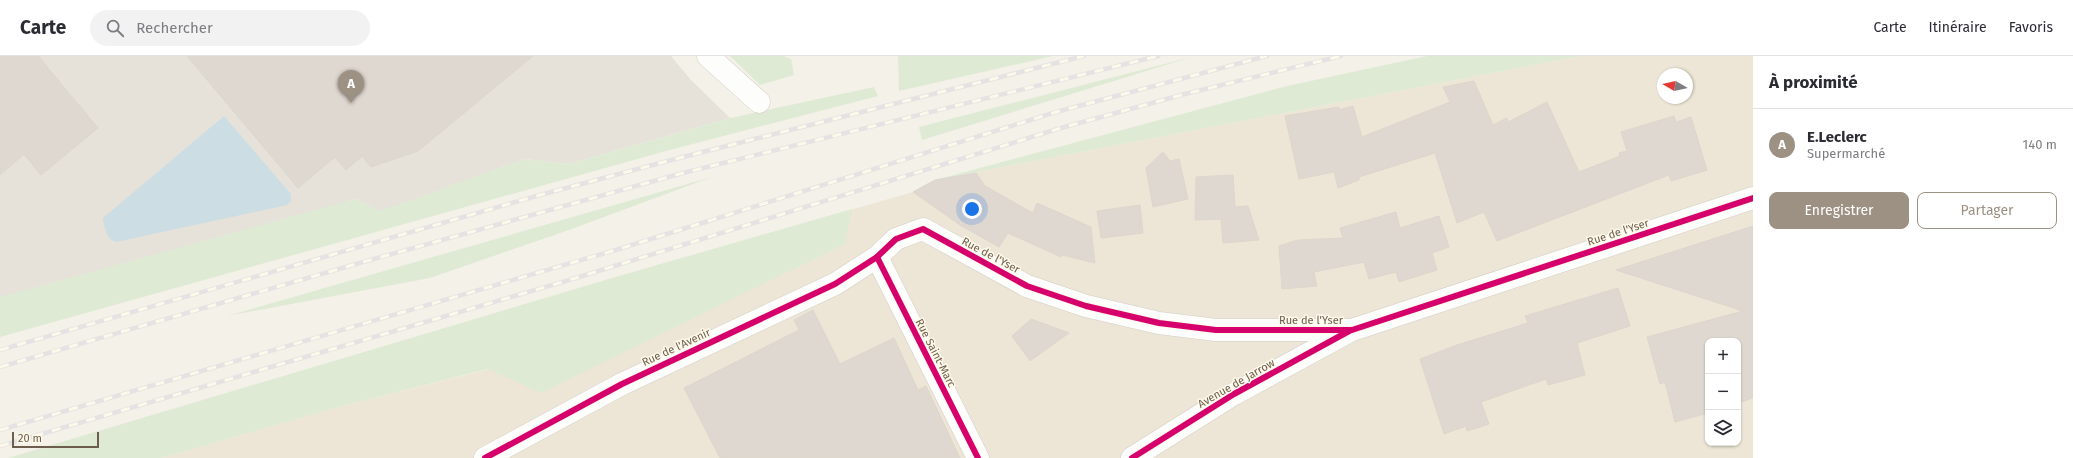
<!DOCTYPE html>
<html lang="fr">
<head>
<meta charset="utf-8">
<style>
	body { margin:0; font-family:"Fira Sans",sans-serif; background:#f2f2f3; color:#2b2b33 }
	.controls { position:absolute; right:12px; bottom:12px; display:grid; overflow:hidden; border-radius:8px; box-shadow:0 1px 3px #0004 }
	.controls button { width:36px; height:36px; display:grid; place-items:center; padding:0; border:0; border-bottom:1px solid #e1e1e2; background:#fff; color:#2b2b33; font:20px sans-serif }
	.compass { position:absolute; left:1657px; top:12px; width:36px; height:36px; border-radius:50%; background:#fff; box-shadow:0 1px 3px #0004; rotate:279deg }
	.scale { position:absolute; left:12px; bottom:10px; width:87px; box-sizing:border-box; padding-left:4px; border:2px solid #6e5d4d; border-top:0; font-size:11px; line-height:14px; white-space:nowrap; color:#6e5d4d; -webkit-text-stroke:3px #fcf8ea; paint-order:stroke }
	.you { position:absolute; left:972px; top:153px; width:14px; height:14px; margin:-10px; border:3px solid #fff; border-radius:50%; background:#1a73e8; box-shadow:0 0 0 6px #1a73e833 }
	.badge { display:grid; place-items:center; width:26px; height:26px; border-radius:50%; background:#9d9184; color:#fff; font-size:13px; font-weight:700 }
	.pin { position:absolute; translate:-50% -33px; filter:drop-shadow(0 1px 2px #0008) }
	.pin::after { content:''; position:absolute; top:21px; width:14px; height:12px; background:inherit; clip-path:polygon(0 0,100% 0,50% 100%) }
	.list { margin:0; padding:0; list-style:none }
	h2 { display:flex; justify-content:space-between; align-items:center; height:52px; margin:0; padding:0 16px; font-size:17px }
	h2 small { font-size:13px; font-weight:400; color:#7c7c81 }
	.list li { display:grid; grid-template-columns:26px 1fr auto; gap:12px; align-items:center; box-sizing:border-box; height:72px; padding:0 16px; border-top:1px solid #e1e1e2 }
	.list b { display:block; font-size:15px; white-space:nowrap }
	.list p { margin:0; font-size:13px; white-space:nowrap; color:#7c7c81 }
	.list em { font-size:13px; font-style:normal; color:#7c7c81 }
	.actions { display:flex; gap:8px; padding:12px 16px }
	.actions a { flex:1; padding:9px 0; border:1px solid #9d9184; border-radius:8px; text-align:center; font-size:14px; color:#9d9184 }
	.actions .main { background:#9d9184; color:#fff }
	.icon { flex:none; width:22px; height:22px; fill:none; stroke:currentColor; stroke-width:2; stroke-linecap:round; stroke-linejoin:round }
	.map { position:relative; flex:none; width:1753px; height:402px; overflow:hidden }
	header { display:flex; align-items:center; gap:24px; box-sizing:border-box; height:56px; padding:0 20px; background:#fff; border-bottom:1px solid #e1e1e2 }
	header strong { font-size:19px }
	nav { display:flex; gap:22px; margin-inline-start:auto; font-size:14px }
	.search { width:280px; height:36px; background:#f2f2f3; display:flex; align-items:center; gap:10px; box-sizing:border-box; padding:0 14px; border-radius:22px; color:#7c7c81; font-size:15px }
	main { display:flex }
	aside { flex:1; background:#fff }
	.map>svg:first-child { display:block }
	.residential { fill:#ede6d7; fill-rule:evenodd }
	.industrial { fill:#e6e2da }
	.green { fill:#dfead5 }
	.water { fill:#ccdde3 }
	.building { fill:#dfd8d0; stroke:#dcd6cc }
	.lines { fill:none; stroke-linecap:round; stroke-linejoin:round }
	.minor-casing { stroke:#d2cec6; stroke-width:23 }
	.minor { stroke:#fdfdfc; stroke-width:22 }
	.rail-casing { stroke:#e4e2e3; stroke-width:4.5 }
	.rail { stroke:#fcf8ea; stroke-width:3; stroke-dasharray:9; stroke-linecap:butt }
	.cycleway-casing { stroke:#fcf8ea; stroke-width:8 }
	.cycleway { stroke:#d6006c; stroke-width:6 }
	.labels { text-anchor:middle; stroke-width:3; stroke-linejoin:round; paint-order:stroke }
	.street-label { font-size:11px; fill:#6e5d4d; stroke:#fcf8ea }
</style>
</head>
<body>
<header>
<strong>Carte</strong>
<div class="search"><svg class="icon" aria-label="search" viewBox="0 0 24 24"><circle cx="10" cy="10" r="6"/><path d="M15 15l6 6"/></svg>Rechercher</div>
<nav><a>Carte</a><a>Itinéraire</a><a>Favoris</a></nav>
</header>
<main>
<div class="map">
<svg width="1753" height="402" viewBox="0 0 1753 402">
	<rect width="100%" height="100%" fill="#f4f1e9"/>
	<path class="residential" d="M1581,0H1753V402H162L342,350L622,280L602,225L913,136L935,124ZM1663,18H1687V42H1663ZM1708,285H1738V387H1708Z"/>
	<polygon class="industrial" points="0,0 671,0 691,24 730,62 569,108 524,103 380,156 356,143 0,249"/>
	<g class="green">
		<polygon points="730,0 784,0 791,3 794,19 760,29"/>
		<polygon points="898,0 1053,0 899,35"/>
		<polygon points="1427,0 1581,0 935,124 1287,30"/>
		<polygon points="1192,1 922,84 919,71"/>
		<polygon points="874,31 878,40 666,95 0,281 0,241 356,143 381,155 524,103 569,108 730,62"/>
		<polygon points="712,121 569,174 430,222 227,260"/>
		<polygon points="852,153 845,188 541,337 488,313 342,350 162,402 8,402 602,225"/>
	</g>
	<path class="water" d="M224,60L291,138V145L287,149L116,186C107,184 104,171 103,162Z"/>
	<g class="building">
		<polygon points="0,0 38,0 98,72 41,119 24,98 0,119"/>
		<polygon points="187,0 533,0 418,95 371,111 362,100 346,114 335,101 298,132"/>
		<polygon points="1474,25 1493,69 1507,62 1508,66 1547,46 1579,116 1620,100 1619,97 1627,95 1621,76 1674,60 1676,66 1691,61 1707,114 1671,125 1669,119 1497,185 1484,156 1457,167 1435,97 1359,121 1359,124 1338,132 1334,116 1299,123 1285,60 1339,51 1339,54 1353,50 1362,81 1450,46 1443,31"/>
		<polygon points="1163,96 1170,105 1179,103 1188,143 1153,151 1146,112"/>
		<polygon points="976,117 985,130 1033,157 1037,147 1091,171 1095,207 1062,199 1061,201 1008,177 999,191 960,169 913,136 935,124"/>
		<polygon points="1233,119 1235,151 1248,150 1259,184 1223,187 1221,163 1195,164 1196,121"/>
		<polygon points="1140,149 1143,177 1101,182 1097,155"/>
		<polygon points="1396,156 1400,172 1439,160 1449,191 1432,197 1437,214 1399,226 1396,216 1369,223 1364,206 1314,216 1317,230 1282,233 1279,190 1298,184 1343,182 1340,172"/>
		<polygon points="1753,170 1753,342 1738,347 1738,285 1708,285 1708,357 1675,366 1665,326 1660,328 1647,281 1743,255 1616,214"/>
		<polygon points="1618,232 1630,270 1577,287 1585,319 1548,329 1546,323 1481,346 1489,368 1467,375 1466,370 1444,378 1420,303 1457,289 1528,267 1525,260"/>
		<polygon points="813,254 840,308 894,282 918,334 926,330 960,402 720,402 684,332 799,274 794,264"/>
		<polygon points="1031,263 1069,277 1030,305 1012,280"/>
	</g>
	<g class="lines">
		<g class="minor-casing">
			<g id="minor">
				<polyline points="708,0 759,46"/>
				<polyline points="877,201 978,402"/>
				<polyline points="485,402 622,328 835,228 877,201 896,183 923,173 1027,230 1086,250 1159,267 1216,274 1352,274 1753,142"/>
				<polyline points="1132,402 1234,338 1350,275"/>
			</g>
		</g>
		<use href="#minor" class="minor"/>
		<g class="rail-casing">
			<g id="rail">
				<polyline points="0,294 540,139 679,102 1084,0"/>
				<polyline points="0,311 356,208 683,117 1158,0"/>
				<polyline points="0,374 619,193 1056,56 1267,0"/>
				<polyline points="0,390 566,225 1061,72 1185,38 1341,0"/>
			</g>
		</g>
		<use href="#rail" class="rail"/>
		<g class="cycleway-casing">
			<g id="cycleway">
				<polyline points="877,201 978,402"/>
				<polyline points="485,402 622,328 835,228 877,201 896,183 923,173 1027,230 1086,250 1159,267 1216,274 1352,274 1753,142"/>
				<polyline points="1132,402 1234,338 1351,274"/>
			</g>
		</g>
		<use href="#cycleway" class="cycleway"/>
	</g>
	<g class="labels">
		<g class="street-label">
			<text transform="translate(1618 176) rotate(-18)" y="4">Rue de l'Yser</text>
			<text transform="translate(991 199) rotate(28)" y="4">Rue de l'Yser</text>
			<text x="1311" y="268">Rue de l'Yser</text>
			<text transform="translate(676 291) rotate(-25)" y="4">Rue de l'Avenir</text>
			<text transform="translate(936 297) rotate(63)" y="4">Rue Saint-Marc</text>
			<text transform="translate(1236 327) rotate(-30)" y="4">Avenue de Jarrow</text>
		</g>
	</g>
</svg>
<div class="controls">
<button>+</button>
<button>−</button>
<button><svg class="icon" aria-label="layers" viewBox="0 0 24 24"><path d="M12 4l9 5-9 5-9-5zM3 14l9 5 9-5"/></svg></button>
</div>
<svg class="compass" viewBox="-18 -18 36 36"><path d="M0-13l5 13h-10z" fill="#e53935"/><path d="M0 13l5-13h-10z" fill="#7c7c81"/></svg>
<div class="scale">20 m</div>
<div class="you"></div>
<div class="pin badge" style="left:351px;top:47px">A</div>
</div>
<aside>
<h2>À proximité<small></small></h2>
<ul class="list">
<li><span class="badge">A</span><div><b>E.Leclerc</b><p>Supermarché</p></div><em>140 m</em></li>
</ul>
<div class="actions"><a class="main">Enregistrer</a><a>Partager</a></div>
</aside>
</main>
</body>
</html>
